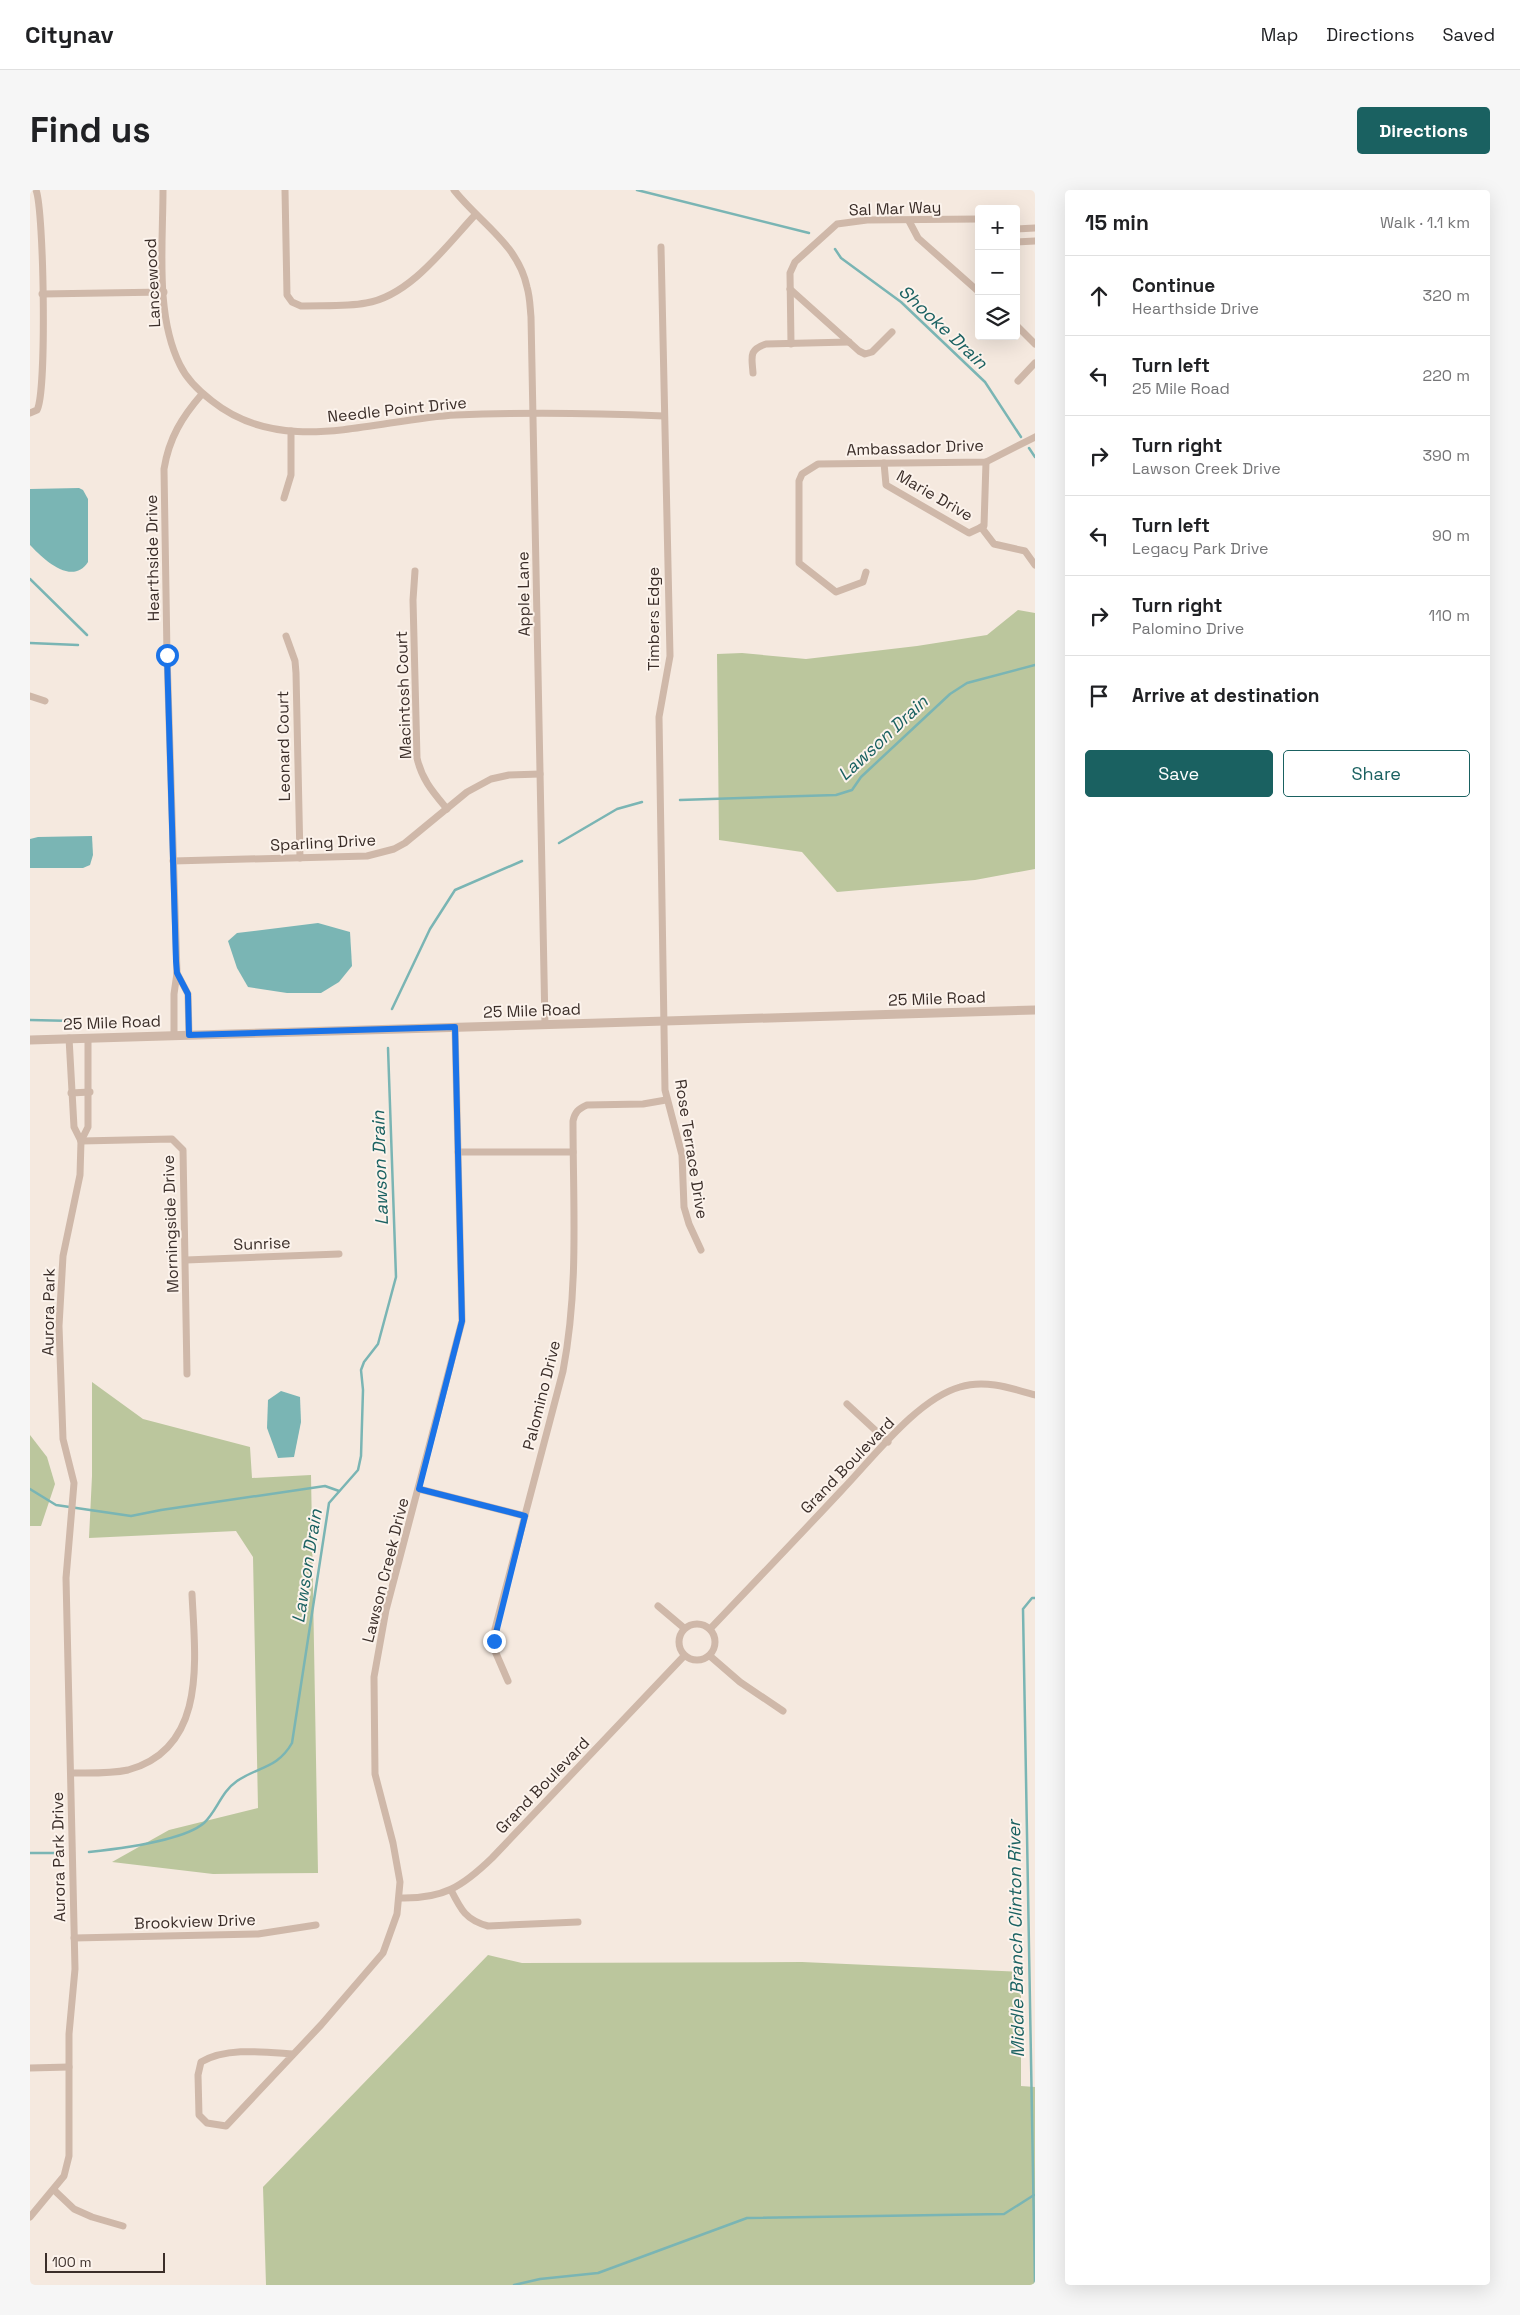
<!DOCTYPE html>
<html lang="en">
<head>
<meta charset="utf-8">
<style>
	body { margin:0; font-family:"Space Grotesk",sans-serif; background:#f6f6f6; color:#202124 }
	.controls { position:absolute; right:15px; top:15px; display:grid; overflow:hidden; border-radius:5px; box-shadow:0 5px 20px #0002 }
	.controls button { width:45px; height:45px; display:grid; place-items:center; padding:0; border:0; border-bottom:1px solid #e0e0e0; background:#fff; color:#202124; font:25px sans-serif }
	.scale { position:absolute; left:15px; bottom:12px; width:120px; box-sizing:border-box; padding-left:5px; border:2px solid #3b2e29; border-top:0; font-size:14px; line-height:18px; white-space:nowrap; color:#3b2e29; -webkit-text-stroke:4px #fcf3ec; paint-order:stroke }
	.stop { position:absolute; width:15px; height:15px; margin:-11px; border:4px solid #1a73e8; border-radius:50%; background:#fff }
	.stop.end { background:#1a73e8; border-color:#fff; box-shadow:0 1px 5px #0008 }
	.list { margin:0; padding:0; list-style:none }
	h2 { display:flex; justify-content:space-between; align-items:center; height:65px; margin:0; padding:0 20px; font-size:21px }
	h2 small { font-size:16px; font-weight:400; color:#757577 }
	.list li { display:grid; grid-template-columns:32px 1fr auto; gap:15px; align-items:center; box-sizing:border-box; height:80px; padding:0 20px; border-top:1px solid #e0e0e0 }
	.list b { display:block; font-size:19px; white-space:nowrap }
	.list p { margin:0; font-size:16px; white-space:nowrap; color:#757577 }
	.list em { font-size:16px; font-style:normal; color:#757577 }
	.actions { display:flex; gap:10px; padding:15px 20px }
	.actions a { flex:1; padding:11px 0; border:1px solid #1a6161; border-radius:5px; text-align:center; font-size:18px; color:#1a6161 }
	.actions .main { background:#1a6161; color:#fff }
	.icon { flex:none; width:28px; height:28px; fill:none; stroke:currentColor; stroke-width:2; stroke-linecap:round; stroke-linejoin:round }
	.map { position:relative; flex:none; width:1005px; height:2095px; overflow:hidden; border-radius:5px }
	header { display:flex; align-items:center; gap:30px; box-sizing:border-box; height:70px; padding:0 25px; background:#fff; border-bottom:1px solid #e0e0e0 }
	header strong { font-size:24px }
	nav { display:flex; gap:28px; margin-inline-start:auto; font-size:18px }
	.intro { display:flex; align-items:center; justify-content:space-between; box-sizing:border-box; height:120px; padding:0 30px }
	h1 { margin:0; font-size:35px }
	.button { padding:12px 22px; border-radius:5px; background:#1a6161; color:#fff; font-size:18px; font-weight:700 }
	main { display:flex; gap:30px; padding:0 30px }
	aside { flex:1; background:#fff; border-radius:5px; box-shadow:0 5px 20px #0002 }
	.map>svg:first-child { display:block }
	.green { fill:#bbc69d }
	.water { fill:#7ab5b4 }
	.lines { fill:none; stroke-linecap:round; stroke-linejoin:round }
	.stream { stroke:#7ab5b4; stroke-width:2.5 }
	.minor { stroke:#cfb8a9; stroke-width:7 }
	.tertiary { stroke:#cfb8a9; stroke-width:9 }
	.route { stroke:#1a73e8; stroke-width:6 }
	.labels { text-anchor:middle; stroke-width:4; stroke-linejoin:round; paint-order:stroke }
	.street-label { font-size:16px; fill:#3b2e29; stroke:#fcf3ec }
	.water-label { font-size:18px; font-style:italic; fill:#1a6161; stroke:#fcf3ec }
</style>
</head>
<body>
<header>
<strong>Citynav</strong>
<nav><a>Map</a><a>Directions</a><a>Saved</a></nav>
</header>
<div class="intro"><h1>Find us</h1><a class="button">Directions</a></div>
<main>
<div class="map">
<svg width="1005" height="2095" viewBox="0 0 1005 2095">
	<rect width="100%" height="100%" fill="#f5e9df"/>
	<g class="green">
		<polygon points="988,420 1005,423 1005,679 945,690 807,702 772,662 689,650 687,464 712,463 776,469 887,456 957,445"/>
		<polygon points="62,1192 113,1229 220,1257 222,1288 281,1285 288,1683 183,1684 82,1672 139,1640 228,1618 223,1367 206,1341 59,1348 62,1286"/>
		<polygon points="0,1245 17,1267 25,1294 11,1336 0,1336"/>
		<polygon points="458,1765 492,1773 772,1772 991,1782 991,1896 1005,1897 1005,2095 236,2095 233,1997"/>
	</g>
	<g class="water">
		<path d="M49,298L53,300L58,309V372C42,397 12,368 0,355V299Z"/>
		<polygon points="62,646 63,665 60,675 53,678 0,678 0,649 8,647"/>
		<polygon points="288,733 320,742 322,776 309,792 291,803 257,803 218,797 207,778 198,751 207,743"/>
		<polygon points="251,1201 270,1207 271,1232 264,1267 248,1268 237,1238 238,1210"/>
	</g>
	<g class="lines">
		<g class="stream">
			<polyline points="607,0 779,43"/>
			<polyline points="805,59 811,68 871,112 955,192 991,247"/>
			<polyline points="999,258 1005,267"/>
			<polyline points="0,389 57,445"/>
			<polyline points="0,453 48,455"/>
			<polyline points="650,610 806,605 822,600 831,587 920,504 937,493 1005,475"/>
			<polyline points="529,653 587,619 612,612"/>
			<polyline points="362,819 400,739 425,700 492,671"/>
			<polyline points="0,830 45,831"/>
			<polyline points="0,1299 26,1315 101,1326 131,1320 295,1296 309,1301"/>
			<path d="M59,1662C87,1659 153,1651 174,1633C187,1621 191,1602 207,1591C229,1576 247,1579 262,1553L299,1313L328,1280L331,1266L333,1200L331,1180L334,1172L348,1154L366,1087L358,858"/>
			<polyline points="0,1663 24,1663"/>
			<polyline points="484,2095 510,2089 568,2083 717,2028 974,2024 1004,2005"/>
			<polyline points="1005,2095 993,1419 1002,1408 1005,1408"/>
		</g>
		<g class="minor">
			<path d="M133,0C133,55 125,125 150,175C157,190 169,201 182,211C253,268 345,229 426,225C495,222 564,223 634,226"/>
			<path d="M255,0L257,105L262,112L271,116C292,115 315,117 336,113C380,106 416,56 445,25"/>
			<path d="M424,0C449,32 488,54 497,97C500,107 500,117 501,127L515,835"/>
			<polyline points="879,31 888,48 949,102"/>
			<polyline points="986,39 1005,38"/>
			<polyline points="986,52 1005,51"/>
			<polyline points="631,57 640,466 629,527 635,900 652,965 654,1017 659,1034 671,1060"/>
			<polyline points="760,99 829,161 835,164 842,162 862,142"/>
			<polyline points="12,104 134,102"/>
			<polyline points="986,135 1005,154"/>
			<polyline points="761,154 760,83 765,72 807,34 837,30 949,29"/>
			<path d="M723,183C722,167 718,160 736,154L819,152"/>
			<polyline points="988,191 1005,173"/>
			<path d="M0,223L7,220C17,202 14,20 6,0"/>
			<polyline points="854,273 856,295 939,343 954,336 956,272"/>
			<polyline points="254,308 261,285 261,241"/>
			<polyline points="951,337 964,354 995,361 1005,375"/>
			<path d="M385,381L383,410L387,568C392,590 403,602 417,619"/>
			<polyline points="836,382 833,392 806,402 769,373 769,291 772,284 788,274 956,272 1005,247"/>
			<polyline points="256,446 265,471 266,483 270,668"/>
			<polyline points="0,506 15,511"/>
			<polyline points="143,671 337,666 364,659 375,653 437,602 461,589 479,585 510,584"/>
			<polyline points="147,783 158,804 159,845"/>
			<path d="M144,845V804L147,783L137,465L134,279C139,248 152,227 172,204"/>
			<polyline points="39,848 44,937 51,951"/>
			<polyline points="41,903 60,902"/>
			<polyline points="51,951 142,949 153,960 157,1184"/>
			<polyline points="428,962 543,962"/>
			<polyline points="156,1070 309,1064"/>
			<polyline points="817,1214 858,1252"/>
			<polyline points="389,1299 495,1326"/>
			<polyline points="628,1416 654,1438"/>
			<circle cx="667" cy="1452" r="18"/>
			<path d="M680,1439C724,1393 768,1347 811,1301C843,1268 887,1209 930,1197C955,1189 981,1198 1005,1205"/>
			<polyline points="680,1466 710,1492 753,1521"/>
			<path d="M478,1491L465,1461V1439L533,1181C549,1097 543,1016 543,931C545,922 548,919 557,915L613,914L636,910"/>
			<path d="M41,1583C59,1583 79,1584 98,1580C178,1558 165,1468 162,1404"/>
			<path d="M421,1700C431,1720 436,1730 458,1736L548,1732"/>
			<path d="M370,1708C413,1709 432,1697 462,1668L654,1466"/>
			<polyline points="44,1748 228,1744 286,1735"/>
			<path d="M263,1864C234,1862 197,1857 171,1872L168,1885L169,1925L177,1933L196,1936L291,1835L353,1763L367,1724L370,1692L363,1653L345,1584L344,1487L356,1420L432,1131L425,837"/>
			<polyline points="0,1878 39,1877"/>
			<polyline points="24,2000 44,2019 62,2027 93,2036"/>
			<polyline points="0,2027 34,1986 39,1966 39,1844 45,1779 36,1388 44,1293 33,1249 29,1136 33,1066 50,985 51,951 58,937 58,848"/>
		</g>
		<polyline class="tertiary" points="0,850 1005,820"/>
	</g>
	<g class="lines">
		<polyline class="route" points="137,465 146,771 147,783 158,804 159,845 425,837 432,1131 389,1299 495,1326 464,1451"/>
	</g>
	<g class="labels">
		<g class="street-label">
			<text transform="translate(865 18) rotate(-2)" y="6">Sal Mar Way</text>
			<text transform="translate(122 93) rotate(-93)" y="6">Lancewood</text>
			<text transform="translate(367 219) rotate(-6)" y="6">Needle Point Drive</text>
			<text transform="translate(885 257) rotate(-2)" y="6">Ambassador Drive</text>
			<text transform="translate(905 305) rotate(30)" y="6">Marie Drive</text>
			<text transform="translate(122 368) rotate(-91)" y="6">Hearthside Drive</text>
			<text transform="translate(493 404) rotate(-91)" y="6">Apple Lane</text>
			<text transform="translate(623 429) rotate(-90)" y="6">Timbers Edge</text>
			<text transform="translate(373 505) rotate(-92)" y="6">Macintosh Court</text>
			<text transform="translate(253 556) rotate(-91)" y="6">Leonard Court</text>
			<text transform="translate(293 652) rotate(-3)" y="6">Sparling Drive</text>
			<text transform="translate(907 808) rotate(-2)" y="6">25 Mile Road</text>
			<text transform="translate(502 820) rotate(-2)" y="6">25 Mile Road</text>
			<text transform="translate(82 832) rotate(-2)" y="6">25 Mile Road</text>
			<text transform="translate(662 959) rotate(81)" y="6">Rose Terrace Drive</text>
			<text transform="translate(140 1034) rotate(-92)" y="6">Morningside Drive</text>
			<text transform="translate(232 1053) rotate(-2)" y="6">Sunrise</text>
			<text transform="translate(18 1122) rotate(-89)" y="6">Aurora Park</text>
			<text transform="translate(511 1205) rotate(-76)" y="6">Palomino Drive</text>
			<text transform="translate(817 1275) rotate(-46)" y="6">Grand Boulevard</text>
			<text transform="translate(355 1380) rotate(-76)" y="6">Lawson Creek Drive</text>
			<text transform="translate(512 1595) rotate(-46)" y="6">Grand Boulevard</text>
			<text transform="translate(28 1667) rotate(-91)" y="6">Aurora Park Drive</text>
			<text transform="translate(165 1731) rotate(-2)" y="6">Brookview Drive</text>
		</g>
		<g class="water-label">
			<text transform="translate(913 137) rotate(43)" y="6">Shooke Drain</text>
			<text transform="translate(853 548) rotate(-43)" y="6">Lawson Drain</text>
			<text transform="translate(350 978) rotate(-92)" y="6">Lawson Drain</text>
			<text transform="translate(277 1376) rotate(-81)" y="6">Lawson Drain</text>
			<text transform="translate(986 1749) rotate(-91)" y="6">Middle Branch Clinton River</text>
		</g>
	</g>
</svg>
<div class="controls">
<button>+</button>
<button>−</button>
<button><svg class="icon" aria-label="layers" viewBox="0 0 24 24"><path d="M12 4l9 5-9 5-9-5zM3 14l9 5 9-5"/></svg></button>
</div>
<div class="scale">100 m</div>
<div class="stop" style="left:137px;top:465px"></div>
<div class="stop end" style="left:464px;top:1451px"></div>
</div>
<aside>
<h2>15 min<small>Walk · 1.1 km</small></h2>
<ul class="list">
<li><svg class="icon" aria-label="ahead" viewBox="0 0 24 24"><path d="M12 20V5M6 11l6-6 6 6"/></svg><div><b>Continue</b><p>Hearthside Drive</p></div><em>320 m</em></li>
<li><svg class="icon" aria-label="left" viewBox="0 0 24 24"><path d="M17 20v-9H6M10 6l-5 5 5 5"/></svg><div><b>Turn left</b><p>25 Mile Road</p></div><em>220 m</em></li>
<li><svg class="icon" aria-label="right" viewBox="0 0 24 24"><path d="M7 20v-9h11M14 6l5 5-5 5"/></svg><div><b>Turn right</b><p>Lawson Creek Drive</p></div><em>390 m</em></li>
<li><svg class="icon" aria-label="left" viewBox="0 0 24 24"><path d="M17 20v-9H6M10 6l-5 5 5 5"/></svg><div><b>Turn left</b><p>Legacy Park Drive</p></div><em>90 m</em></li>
<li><svg class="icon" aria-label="right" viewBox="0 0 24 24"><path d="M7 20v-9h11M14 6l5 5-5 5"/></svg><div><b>Turn right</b><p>Palomino Drive</p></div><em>110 m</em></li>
<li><svg class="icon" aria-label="arrive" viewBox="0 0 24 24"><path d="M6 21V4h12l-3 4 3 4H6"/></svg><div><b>Arrive at destination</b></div></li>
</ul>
<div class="actions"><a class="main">Save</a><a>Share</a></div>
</aside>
</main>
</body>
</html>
